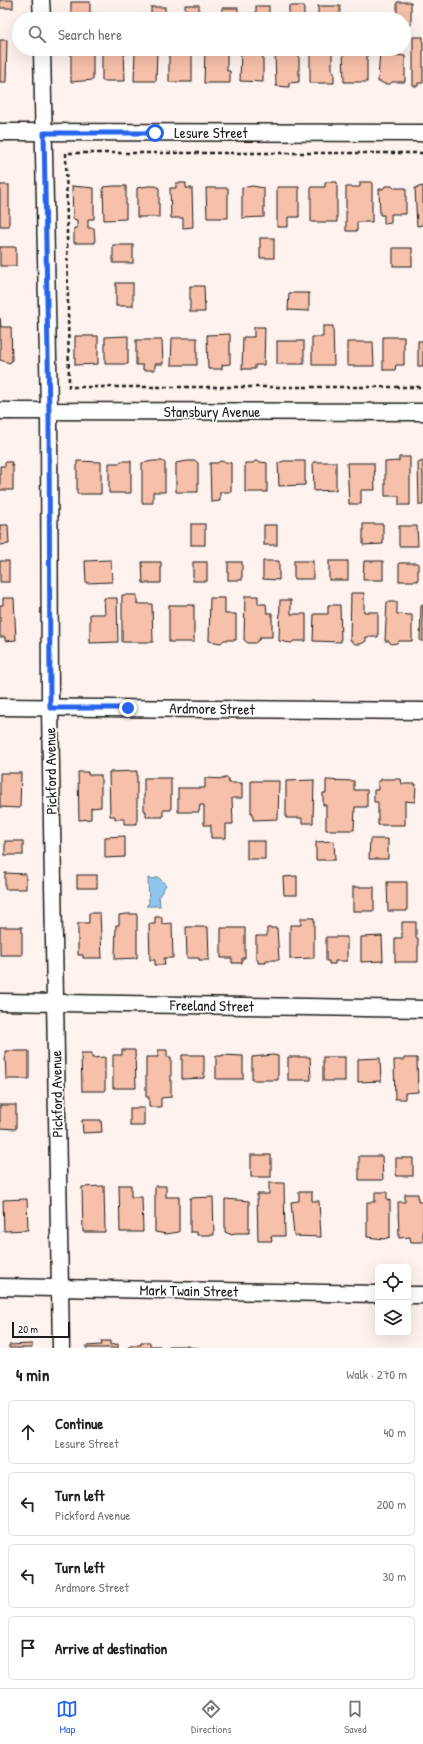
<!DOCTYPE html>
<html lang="en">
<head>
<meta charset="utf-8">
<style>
	body { margin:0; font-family:"Patrick Hand",sans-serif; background:#f6f6f6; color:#222 }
	.controls { position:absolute; right:12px; bottom:12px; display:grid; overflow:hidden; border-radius:6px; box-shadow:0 4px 16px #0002 }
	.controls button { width:36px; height:36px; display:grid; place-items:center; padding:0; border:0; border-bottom:1px solid #e0e0e0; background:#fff; color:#222; font:20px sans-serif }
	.scale { position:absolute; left:12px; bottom:10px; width:58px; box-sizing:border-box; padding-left:4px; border:2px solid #1c1c1c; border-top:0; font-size:11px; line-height:14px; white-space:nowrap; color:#1c1c1c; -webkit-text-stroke:3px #fff; paint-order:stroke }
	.stop { position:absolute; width:12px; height:12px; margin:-9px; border:3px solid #2563eb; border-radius:50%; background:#fff }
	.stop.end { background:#2563eb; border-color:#fff; box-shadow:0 1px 4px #0008 }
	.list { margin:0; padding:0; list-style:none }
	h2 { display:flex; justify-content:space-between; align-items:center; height:52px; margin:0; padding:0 16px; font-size:17px }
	h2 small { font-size:13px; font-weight:400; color:#767676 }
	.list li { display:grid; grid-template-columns:26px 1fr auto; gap:12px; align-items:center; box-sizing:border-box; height:64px; margin:0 8px 8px; padding:0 8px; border:1px solid #e0e0e0; border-radius:6px }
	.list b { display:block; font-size:15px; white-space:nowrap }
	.list p { margin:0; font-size:13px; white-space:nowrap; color:#767676 }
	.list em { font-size:13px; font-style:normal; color:#767676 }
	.icon { flex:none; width:22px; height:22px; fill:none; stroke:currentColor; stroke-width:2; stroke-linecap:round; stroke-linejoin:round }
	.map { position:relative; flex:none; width:423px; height:1348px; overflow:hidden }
	.search { position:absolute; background:#fff; box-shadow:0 4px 16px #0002; left:12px; right:12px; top:12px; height:44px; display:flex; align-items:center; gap:10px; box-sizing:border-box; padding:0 14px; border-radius:22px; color:#767676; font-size:15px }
	.sheet { height:340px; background:#fff }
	nav { display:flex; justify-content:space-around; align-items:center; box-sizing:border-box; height:56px; border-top:1px solid #e0e0e0; background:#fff; font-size:11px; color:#767676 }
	nav a { display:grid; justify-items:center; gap:2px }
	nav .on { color:#2563eb }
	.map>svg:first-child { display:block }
	.water { fill:#8ec6ec; stroke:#608299 }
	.building { fill:#f7c0aa; stroke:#1c1c1c }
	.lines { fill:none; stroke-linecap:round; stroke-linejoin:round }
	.minor-casing { stroke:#1c1c1c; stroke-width:19 }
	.path { stroke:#1c1c1c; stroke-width:2.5; stroke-dasharray:4 3; stroke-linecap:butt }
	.minor { stroke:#fff; stroke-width:16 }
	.route { stroke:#2563eb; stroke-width:5 }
	.labels { text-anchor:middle; stroke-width:3.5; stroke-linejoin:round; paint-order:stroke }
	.street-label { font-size:15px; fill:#1c1c1c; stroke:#fff }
</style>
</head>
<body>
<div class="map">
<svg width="423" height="1348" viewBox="0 0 423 1348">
	<rect width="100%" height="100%" fill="#fdf2ee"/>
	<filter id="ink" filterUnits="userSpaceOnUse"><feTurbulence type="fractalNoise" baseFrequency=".025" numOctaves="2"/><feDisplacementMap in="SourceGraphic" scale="8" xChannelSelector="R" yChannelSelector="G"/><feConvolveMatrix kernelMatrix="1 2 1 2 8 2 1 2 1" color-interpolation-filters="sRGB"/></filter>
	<g filter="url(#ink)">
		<polygon class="water" points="158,877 166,885 159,896 160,906 146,906 149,903 148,878 154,879"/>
		<g class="building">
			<rect x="0" y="0" width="13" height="8"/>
			<rect x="71" y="2" width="19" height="17"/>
			<polygon points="397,2 411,2 411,25 404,24 404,19 397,19"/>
			<polygon points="185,5 199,5 199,19 186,19"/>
			<rect x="256" y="6" width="13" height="13"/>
			<rect x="289" y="6" width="15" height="13"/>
			<rect x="318" y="6" width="22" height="13"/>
			<rect x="151" y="7" width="14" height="12"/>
			<rect x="222" y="8" width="16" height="11"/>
			<polygon points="413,37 423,37 423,83 418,83 418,86 413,86"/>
			<polygon points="0,40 7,40 6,82 0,82"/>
			<polygon points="71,49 93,49 93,80 71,82"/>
			<polygon points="102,49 124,49 125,81 102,81"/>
			<polygon points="205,49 227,50 227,71 230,71 230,83 204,83"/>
			<polygon points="327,49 332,50 332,72 334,72 334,83 310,83 310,50"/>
			<polygon points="343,49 357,49 357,53 367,53 367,82 344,82"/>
			<polygon points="380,49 394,49 394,55 405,56 405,82 392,82 390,84 384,84 381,82 378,82"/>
			<polygon points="135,51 157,51 156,81 134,81"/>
			<rect x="169" y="51" width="23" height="31"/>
			<polygon points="275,51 299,51 299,82 289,83 289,87 276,86"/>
			<polygon points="241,52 263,52 263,82 240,81"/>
			<polygon points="325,182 337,182 337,222 311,222 311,187 325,187"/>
			<polygon points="360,182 372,182 372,222 357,222 357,231 346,231 346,187 360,187"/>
			<polygon points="176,183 186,183 186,188 192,188 193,227 183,228 183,218 171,218 170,188 176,188"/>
			<rect x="0" y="185" width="9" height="41"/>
			<polygon points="72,186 94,188 94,219 88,219 88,228 94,228 95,243 74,243 74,228 77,228 77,220 73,219"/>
			<polygon points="114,186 126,186 126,219 104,220 103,187"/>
			<polygon points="148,186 156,186 159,188 159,217 137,217 137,188"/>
			<polygon points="252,186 264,188 264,217 242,218 242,188"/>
			<polygon points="385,186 392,186 394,188 406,188 406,214 391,214 391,223 384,224 384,215 380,215 379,189 383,189"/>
			<polygon points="423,186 423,225 417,226 415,188"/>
			<polygon points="277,187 299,187 299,217 288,217 288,227 277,227"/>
			<polygon points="206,188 228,188 228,218 207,218"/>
			<rect x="260" y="238" width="14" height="20"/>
			<rect x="113" y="245" width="20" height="18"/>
			<rect x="0" y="247" width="16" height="19"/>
			<rect x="393" y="248" width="19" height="18"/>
			<rect x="116" y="283" width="17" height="23"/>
			<polygon points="190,286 204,286 205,312 190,312"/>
			<polygon points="289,293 309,293 309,311 288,310"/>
			<polygon points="0,318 1,327 11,327 12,360 10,363 0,360"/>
			<polygon points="323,326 333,326 334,365 312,365 312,337 323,337"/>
			<polygon points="254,327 265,327 264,365 255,365 255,369 242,369 243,337 254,337"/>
			<polygon points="230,334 230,364 222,365 222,369 208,369 207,335"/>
			<polygon points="75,336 98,336 98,364 75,365"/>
			<polygon points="128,336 128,364 105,364 105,337"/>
			<polygon points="383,337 404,337 404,365 396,365 395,370 383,370"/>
			<polygon points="172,338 197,338 197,365 171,365"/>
			<polygon points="136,340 162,340 163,364 155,364 155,370 143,370 143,365 136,365"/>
			<rect x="277" y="341" width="27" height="23"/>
			<rect x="418" y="341" width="5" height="25"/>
			<polygon points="347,342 373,342 374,366 347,366"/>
			<polygon points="399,457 410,457 410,505 399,505 399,496 385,496 385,462 399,461"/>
			<polygon points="77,461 101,462 101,494 77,494"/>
			<polygon points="121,461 131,461 131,493 109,493 109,463 120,463"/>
			<polygon points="153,461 162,461 165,463 165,492 153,492 153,503 142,503 142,463"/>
			<polygon points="187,461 196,461 198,463 198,492 176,492 176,463"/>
			<polygon points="220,461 231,463 231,492 220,492 220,501 211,502 210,463 218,463"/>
			<polygon points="255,461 267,463 267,492 245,492 245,463 253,463"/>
			<polygon points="284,461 305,461 305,485 279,486 278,463"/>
			<polygon points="423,461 423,505 419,505 418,463"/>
			<polygon points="5,462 12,462 11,465 13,465 13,490 0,490 0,466 5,466"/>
			<polygon points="313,462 336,462 336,490 314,491"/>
			<polygon points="347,463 374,463 375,490 361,490 361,504 349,504"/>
			<rect x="191" y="524" width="14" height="21"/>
			<polygon points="363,524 383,524 383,544 363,545"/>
			<polygon points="0,525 8,525 9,544 0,545"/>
			<rect x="264" y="525" width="13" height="20"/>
			<polygon points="399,526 417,526 418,546 399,546"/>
			<polygon points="111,560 112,582 86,583 85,561"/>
			<rect x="0" y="561" width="9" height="21"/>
			<polygon points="263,561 279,561 279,580 263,579"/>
			<rect x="294" y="561" width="19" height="18"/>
			<rect x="329" y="561" width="19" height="19"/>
			<polygon points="364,561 383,561 383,580 363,580"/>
			<polygon points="142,562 161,562 161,583 143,583"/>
			<rect x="193" y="562" width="14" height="19"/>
			<rect x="228" y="562" width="14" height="18"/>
			<rect x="399" y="563" width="19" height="18"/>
			<polygon points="351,593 364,593 364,612 378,612 378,637 366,637 366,641 361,644 355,644 350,640"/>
			<polygon points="122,595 137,595 137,604 152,604 153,642 122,642"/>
			<polygon points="245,596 258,596 258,604 266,604 267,613 272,613 272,637 260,637 260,639 255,643 248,643 244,640"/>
			<polygon points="3,598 14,598 16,640 5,641 5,637 0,637 0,605 3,605"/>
			<polygon points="104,598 117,598 118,642 90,643 90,614 105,614"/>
			<polygon points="210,598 225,598 225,614 236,614 236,640 224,640 221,643 209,641"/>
			<polygon points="280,600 291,600 291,614 306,614 306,641 294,641 291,643 279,641"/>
			<polygon points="387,602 397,602 397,614 412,615 412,641 399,641 397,643 391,644 389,641 385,641"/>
			<rect x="169" y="605" width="25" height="37"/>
			<polygon points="328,605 340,605 341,642 313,641 314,614 328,614"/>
			<polygon points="421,605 423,605 423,641 420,641"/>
			<polygon points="137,771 137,824 124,824 124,819 115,819 115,816 110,816 109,772"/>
			<polygon points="78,772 88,772 88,775 101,775 101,807 91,808 91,819 79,820"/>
			<polygon points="0,773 21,773 20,808 0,807"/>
			<polygon points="144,778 171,778 171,810 163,810 163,817 146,817 146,811 144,811"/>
			<polygon points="205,778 224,779 224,778 228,778 229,783 242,783 242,798 232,798 233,824 226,824 226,838 211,838 211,825 204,825 204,805 200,805 199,812 178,812 178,788 205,788"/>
			<polygon points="381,779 401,779 402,784 416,784 415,802 405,801 405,825 378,825 378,802 374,802 374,790 378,790 378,781 381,781"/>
			<polygon points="314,780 313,823 302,823 302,818 286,818 286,781"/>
			<polygon points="326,780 354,781 354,790 367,790 367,807 355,807 354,830 326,830 326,805 323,805 323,793 326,793"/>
			<polygon points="251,781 279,781 278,819 253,820 253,813 251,813"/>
			<polygon points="125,836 125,857 105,858 105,837"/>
			<polygon points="370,839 388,839 388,859 369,859"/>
			<rect x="5" y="841" width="18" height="14"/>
			<rect x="247" y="841" width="18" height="18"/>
			<polygon points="334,841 335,860 316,860 316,842"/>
			<polygon points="5,873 26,874 26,889 5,889"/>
			<rect x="77" y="875" width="20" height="13"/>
			<polygon points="297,876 297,895 284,895 283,877"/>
			<polygon points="387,882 407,882 407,911 388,911"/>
			<rect x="353" y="887" width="21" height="24"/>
			<polygon points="89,913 100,913 102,958 83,958 83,955 78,955 78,923 89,923"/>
			<polygon points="127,914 137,914 137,958 115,959 116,925 119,925 119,915"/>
			<polygon points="155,917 162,917 162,924 172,923 173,958 164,958 165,965 155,965 155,960 150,960 149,924 155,924"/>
			<polygon points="301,918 314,918 314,958 290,959 290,925 301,925"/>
			<polygon points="402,922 416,922 416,938 418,938 418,962 395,962 395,938 402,938"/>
			<rect x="0" y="927" width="22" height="28"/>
			<polygon points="186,927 208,927 209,960 199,960 199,958 187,958"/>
			<polygon points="221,928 245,928 245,958 242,958 242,963 232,963 232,958 221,958"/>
			<polygon points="267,928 277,928 279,960 266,960 266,963 258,963 258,959 256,959 256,936 267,936"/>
			<polygon points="382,936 383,961 361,962 361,937"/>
			<polygon points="326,937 347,937 347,961 335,961 335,964 329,964 329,961 326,961"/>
			<polygon points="122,1050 135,1050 136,1088 113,1088 113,1055 122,1055"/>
			<polygon points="158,1050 167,1050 167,1057 171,1057 171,1097 161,1098 161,1107 149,1107 149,1097 146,1097 146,1057 158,1057"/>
			<polygon points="5,1051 29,1051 29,1079 6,1079"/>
			<polygon points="81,1053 92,1053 92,1058 105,1057 105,1091 82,1091"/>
			<polygon points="182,1055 204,1055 204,1078 182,1079"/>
			<polygon points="222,1055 243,1056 243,1079 216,1079 216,1056 222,1056"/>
			<polygon points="273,1055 278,1056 278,1080 252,1080 252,1057"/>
			<polygon points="288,1057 310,1057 311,1080 288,1080"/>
			<rect x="323" y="1057" width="22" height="24"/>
			<polygon points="380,1058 381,1081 358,1082 358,1059"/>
			<polygon points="404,1058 417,1058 418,1092 405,1093 405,1099 395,1099 394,1060 404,1060"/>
			<polygon points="0,1105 16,1105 16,1129 0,1128"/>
			<rect x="130" y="1108" width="14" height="18"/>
			<polygon points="82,1120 101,1120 102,1132 83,1133"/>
			<rect x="251" y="1155" width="20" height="22"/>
			<polygon points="359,1156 382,1156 383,1180 359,1180"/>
			<rect x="396" y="1158" width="17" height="18"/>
			<polygon points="269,1183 284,1183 285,1236 271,1236 272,1241 258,1241 257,1194 269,1194"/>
			<polygon points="119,1185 131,1185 131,1197 142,1197 143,1232 120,1232"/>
			<polygon points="104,1186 105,1232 83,1232 82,1187"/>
			<polygon points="155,1186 166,1186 166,1197 179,1197 179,1232 166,1234 155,1232"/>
			<polygon points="299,1192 312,1192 312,1201 319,1201 321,1237 294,1236 291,1202 299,1201"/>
			<polygon points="375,1192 387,1192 387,1201 390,1200 390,1237 384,1239 367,1237 367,1202 375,1202"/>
			<polygon points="405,1194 418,1194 418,1202 423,1202 423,1242 411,1242 410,1237 399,1238 398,1202 405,1202"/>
			<polygon points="213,1197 214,1235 197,1235 197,1232 190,1232 190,1198"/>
			<polygon points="27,1199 28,1230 4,1231 3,1200"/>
			<polygon points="225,1199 249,1201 249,1233 234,1233 232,1235 225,1232"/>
			<polygon points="101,1341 110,1341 110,1345 118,1344 118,1348 86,1348 86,1346 102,1345"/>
			<polygon points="141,1342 150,1342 150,1346 160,1346 160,1348 127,1348 133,1345 141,1345"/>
			<polygon points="32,1344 32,1348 9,1348 9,1345"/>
			<polygon points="168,1346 188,1346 188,1347 199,1348 168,1348"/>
		</g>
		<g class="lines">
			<g class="minor-casing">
				<g id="minor">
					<polyline points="41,0 42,19"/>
					<polyline points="42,49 49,411 50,708 61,1348"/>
					<polyline points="0,132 423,133"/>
					<polyline points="0,411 423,412"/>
					<polyline points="0,707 423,711"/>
					<polyline points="0,1002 423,1009"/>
					<polyline points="0,1287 378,1294"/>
					<polyline points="408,1295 423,1295"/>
				</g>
			</g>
			<polyline class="path" points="423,153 66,153 69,387 423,387"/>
			<use href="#minor" class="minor"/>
		</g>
	</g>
	<g class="lines" filter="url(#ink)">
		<polyline class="route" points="128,708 50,708 49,412 44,133 155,133"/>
	</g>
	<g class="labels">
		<g class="street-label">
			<text x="211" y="138">Lesure Street</text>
			<text x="212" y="417">Stansbury Avenue</text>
			<text transform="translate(212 709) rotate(1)" y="5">Ardmore Street</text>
			<text transform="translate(51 771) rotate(-91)" y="5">Pickford Avenue</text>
			<text transform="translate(212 1006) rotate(1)" y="5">Freeland Street</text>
			<text transform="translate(57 1094) rotate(-91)" y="5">Pickford Avenue</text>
			<text transform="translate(189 1291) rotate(1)" y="5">Mark Twain Street</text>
		</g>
	</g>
</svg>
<div class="controls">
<button><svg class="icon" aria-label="locate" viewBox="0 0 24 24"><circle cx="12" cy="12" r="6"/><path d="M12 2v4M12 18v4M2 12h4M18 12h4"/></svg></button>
<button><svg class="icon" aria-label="layers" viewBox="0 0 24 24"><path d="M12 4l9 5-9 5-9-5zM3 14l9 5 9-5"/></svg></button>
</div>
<div class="scale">20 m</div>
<div class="stop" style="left:155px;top:133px"></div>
<div class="stop end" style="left:128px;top:708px"></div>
<div class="search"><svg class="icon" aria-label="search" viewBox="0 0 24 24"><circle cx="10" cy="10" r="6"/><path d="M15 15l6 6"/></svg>Search here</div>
</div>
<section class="sheet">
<h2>4 min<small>Walk · 270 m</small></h2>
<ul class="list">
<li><svg class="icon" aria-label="ahead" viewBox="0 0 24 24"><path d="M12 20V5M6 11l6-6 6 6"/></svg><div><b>Continue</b><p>Lesure Street</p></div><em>40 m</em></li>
<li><svg class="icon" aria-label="left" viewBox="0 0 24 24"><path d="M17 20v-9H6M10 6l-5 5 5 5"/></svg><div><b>Turn left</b><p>Pickford Avenue</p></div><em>200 m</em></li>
<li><svg class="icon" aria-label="left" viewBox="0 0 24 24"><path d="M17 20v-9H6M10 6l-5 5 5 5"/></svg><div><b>Turn left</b><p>Ardmore Street</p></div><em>30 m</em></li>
<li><svg class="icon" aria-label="arrive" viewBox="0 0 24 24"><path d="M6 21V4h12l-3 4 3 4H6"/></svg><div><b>Arrive at destination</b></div></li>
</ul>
</section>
<nav>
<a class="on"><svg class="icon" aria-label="map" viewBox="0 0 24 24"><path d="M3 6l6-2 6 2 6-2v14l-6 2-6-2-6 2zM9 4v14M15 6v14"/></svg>Map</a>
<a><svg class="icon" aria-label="directions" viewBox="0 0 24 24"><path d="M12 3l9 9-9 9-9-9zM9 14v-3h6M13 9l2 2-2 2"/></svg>Directions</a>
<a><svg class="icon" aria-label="saved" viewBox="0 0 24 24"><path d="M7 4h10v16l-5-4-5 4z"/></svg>Saved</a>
</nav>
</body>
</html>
